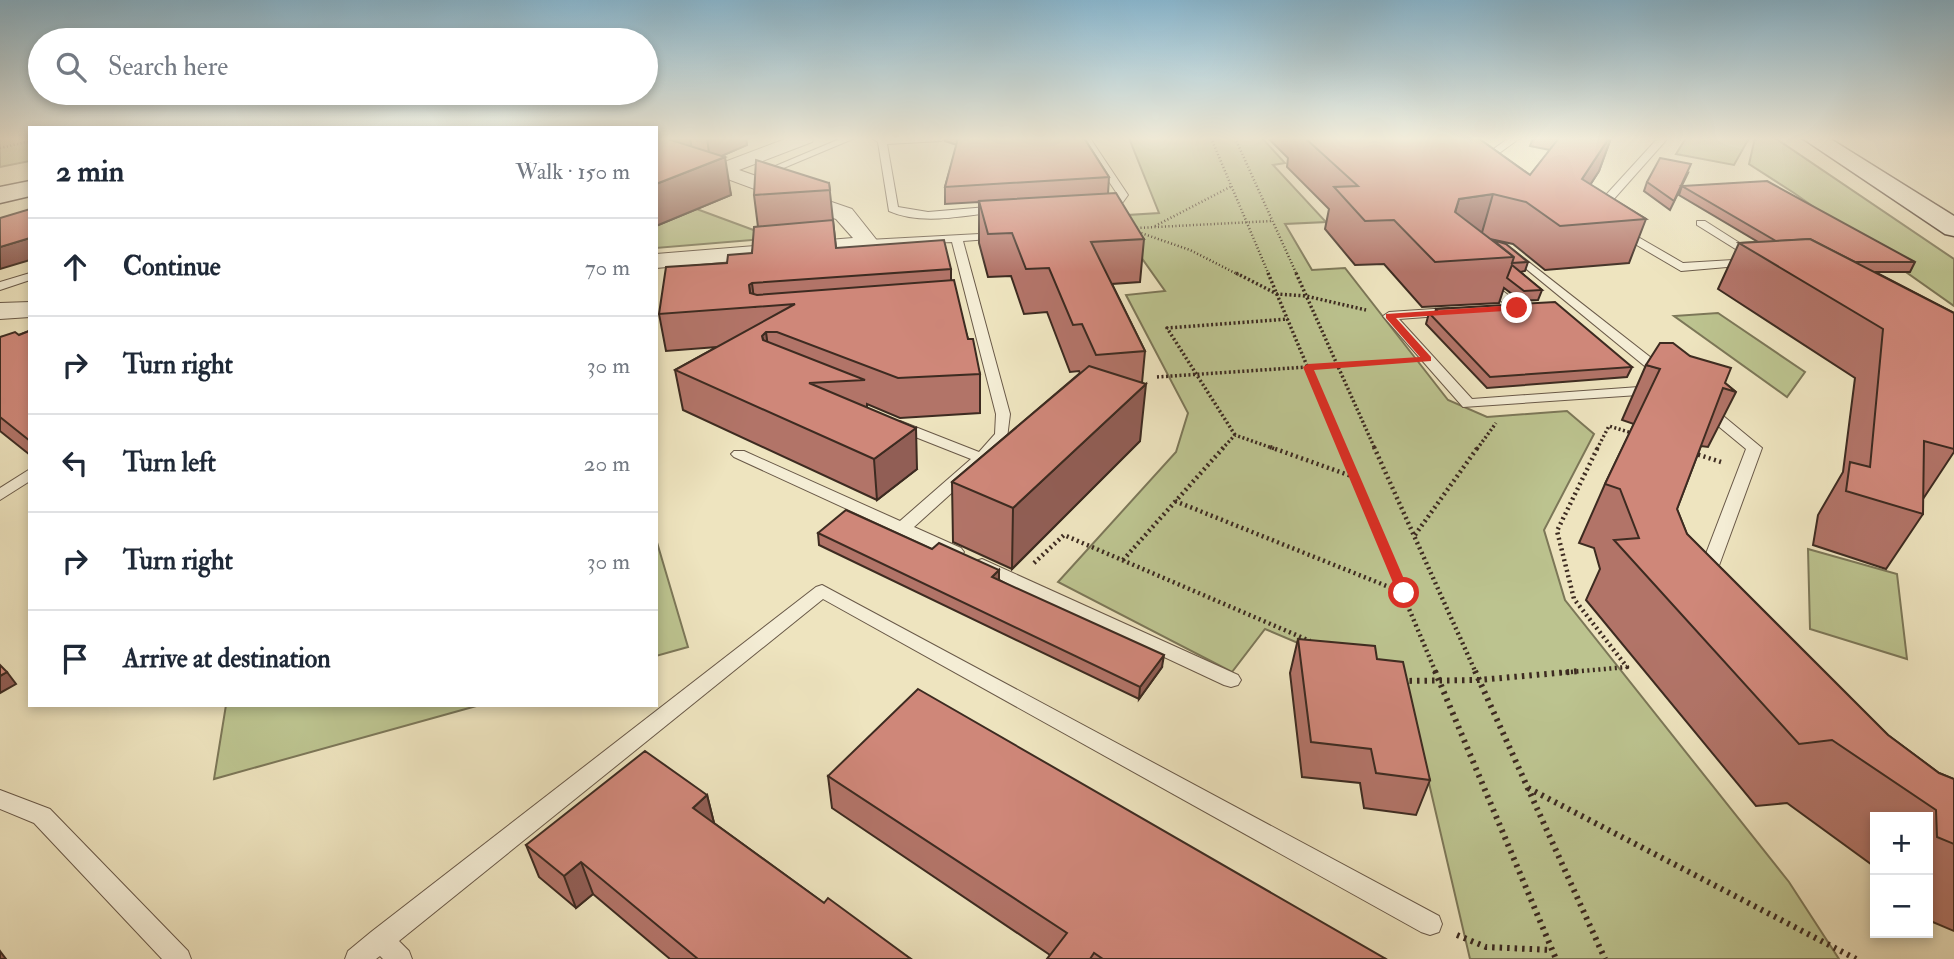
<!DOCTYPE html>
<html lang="en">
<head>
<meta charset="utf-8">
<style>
	body { margin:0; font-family:"IM FELL Double Pica",serif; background:#f2f2f3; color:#1f2937 }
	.controls { position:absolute; right:21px; bottom:21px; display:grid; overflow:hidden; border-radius:0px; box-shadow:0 4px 10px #0003 }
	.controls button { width:63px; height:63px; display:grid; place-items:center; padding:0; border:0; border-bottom:2px solid #e0e1e3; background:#fff; color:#1f2937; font:35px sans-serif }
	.stop { position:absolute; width:21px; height:21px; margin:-16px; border:5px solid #d93025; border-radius:50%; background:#fff }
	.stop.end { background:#d93025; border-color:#fff; box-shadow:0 2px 7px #0008 }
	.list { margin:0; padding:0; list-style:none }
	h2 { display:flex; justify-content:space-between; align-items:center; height:91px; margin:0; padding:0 28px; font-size:30px }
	h2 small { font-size:23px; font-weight:400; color:#747a83 }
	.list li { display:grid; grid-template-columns:46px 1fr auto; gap:21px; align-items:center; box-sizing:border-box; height:98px; padding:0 28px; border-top:2px solid #e0e1e3 }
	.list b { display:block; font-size:26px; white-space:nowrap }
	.list em { font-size:23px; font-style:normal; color:#747a83 }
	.icon { flex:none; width:38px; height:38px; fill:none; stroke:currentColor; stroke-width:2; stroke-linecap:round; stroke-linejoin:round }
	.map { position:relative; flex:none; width:1954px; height:959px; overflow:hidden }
	.search { position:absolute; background:#fff; box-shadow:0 4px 10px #0003; left:28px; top:28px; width:630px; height:77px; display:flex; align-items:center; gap:18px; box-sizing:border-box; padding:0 24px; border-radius:38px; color:#747a83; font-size:26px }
	.panel { position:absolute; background:#fff; box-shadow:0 4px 10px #0003; left:28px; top:126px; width:630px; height:581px; border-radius:0px }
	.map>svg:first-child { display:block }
	.green { fill:#bcc38f; stroke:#7c7758; stroke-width:2 }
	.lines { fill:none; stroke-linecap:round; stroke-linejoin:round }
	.lane-casing { stroke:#695948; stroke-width:2 }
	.street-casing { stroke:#695948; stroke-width:2 }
	.secondary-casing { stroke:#3d2b21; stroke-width:3 }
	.path-far3 { stroke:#3d2b21; stroke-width:2.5; stroke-dasharray:1 2.5; stroke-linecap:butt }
	.path-far2 { stroke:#3d2b21; stroke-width:3.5; stroke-dasharray:2 2.5; stroke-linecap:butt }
	.path-far1 { stroke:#3d2b21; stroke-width:4.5; stroke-dasharray:2 3.5; stroke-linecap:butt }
	.path { stroke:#3d2b21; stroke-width:6; stroke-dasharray:2.5 5; stroke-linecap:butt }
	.lane { fill:#f4edd5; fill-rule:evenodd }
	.street { fill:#f4edd5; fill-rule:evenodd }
	.secondary { fill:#f4edd5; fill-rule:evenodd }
	.wall { fill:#b27468; stroke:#3d2b21; stroke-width:2 }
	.shaded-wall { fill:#915e55; stroke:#3d2b21; stroke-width:2 }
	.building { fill:#cf8779; stroke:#3d2b21; stroke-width:2 }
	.route { fill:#d93025 }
</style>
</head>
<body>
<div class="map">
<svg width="1954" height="959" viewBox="0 0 1954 959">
	<rect width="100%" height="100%" fill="#eee4bf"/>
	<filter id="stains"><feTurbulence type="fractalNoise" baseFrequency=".00286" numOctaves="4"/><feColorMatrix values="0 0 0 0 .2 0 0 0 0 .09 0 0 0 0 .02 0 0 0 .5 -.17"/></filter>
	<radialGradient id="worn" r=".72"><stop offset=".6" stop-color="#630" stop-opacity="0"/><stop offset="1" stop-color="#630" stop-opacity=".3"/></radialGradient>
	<g class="green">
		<polygon points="0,138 30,138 30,161 0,167"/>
		<polygon points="1129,138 1262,138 1285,163 1273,165 1326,222 1285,224 1312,270 1345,268 1448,400 1487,417 1567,411 1594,434 1544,530 1565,600 1789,882 1839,959 1470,959 1407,689 1265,629 1232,672 1058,582 1176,452 1188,413 1126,295 1165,291 1112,216 1159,213"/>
		<polygon points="1686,138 1749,138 1734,165 1676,154"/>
		<polygon points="1755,138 1775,138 1954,259 1954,306 1794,193 1749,164"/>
		<polygon points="656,194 775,238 656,248"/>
		<polygon points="1718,313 1805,372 1787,397 1674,316"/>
		<polygon points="656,539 688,647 656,656"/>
		<polygon points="1808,549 1897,574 1907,659 1810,629"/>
		<polygon points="226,705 480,705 214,779"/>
	</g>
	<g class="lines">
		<g class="lane-casing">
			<g id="lane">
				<polygon points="842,138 855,138 774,172 766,170"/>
				<path d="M871,138H946L941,141L887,144L898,207L928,212L999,206L1004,209L999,212C964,215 923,226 889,211L878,142Z"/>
				<polygon points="1080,138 1090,138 1128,195 1123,202 1099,205 1094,202 1118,195"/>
				<polygon points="1509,138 1520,138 1498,154 1476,162 1471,159 1492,150"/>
				<polygon points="1658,138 1668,138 1613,200 1607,209 1608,217 1600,217 1597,209 1605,196"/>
				<polygon points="1697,221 1705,221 1760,256 1750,258 1697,225"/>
				<polygon points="1618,230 1626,230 1683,263 1750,259 1756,262 1750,265 1681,271 1618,234"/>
				<polygon points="998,233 1002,234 1002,238 963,241 1010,414 1007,438 987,461 914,527 961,548 964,552 961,556 949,556 734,457 731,454 734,451 744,451 900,521 971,459 890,427 888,424 890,421 900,421 979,452 995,434 996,414 952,242 868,246 862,243 868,240"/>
				<polygon points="1512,249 1668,371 1670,374 1668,377 1658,377 1508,254 1508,250"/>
				<polygon points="30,273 30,280 0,290 0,282"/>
				<polygon points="1486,278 1521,305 1521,311 1513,311 1482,285 1482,279"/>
				<polygon points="1449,308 1455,312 1453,315 1399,319 1472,399 1653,386 1660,390 1653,394 1463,407 1383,316 1389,312"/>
				<path d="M1705,404L1710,405L1762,448L1717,571L1722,577L1719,581C1709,584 1704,580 1699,572L1746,449L1700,411L1698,408Z"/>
				<polygon points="30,469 30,481 0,500 0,488"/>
				<polygon points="982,559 1238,675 1241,680 1238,685 1231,687 1224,685 976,569 973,565 976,561"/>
				<polygon points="822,585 1439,916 1442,924 1439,932 1430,935 1421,932 823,599 399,941 409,951 412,959 383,959 380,956 376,959 345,959 348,951 371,932 816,587"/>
				<polygon points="0,790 50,809 188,951 191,959 162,959 34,823 0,809"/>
			</g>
		</g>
		<g class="street-casing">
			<g id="street">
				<polygon points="788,138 814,138 812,142 739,170 852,209 879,243 876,248 656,268 656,254 853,238 836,219 714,174 711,170 714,166"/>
				<polygon points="30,302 30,317 0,319 0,303"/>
			</g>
		</g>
		<g class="secondary-casing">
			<g id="secondary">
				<polygon points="1802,138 1829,138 1954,216 1954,236 1945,234"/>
				<polygon points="30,181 30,196 0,203 0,187"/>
			</g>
		</g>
		<g class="path-far3">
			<polyline points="1211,138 1269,275"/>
			<polyline points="1235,138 1297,275"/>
			<polyline points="0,148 30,141"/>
			<polyline points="1155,226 1232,186"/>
			<polyline points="1137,228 1272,221"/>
			<polyline points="1138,232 1190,250 1239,275"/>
		</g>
		<g class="path-far2">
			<polyline points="1236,273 1277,294 1306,296 1366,310"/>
			<polyline points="1268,273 1342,449"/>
			<polyline points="1296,273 1375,449"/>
			<polyline points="1157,377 1397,361"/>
			<polyline points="1235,435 1167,328 1288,319"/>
			<polyline points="1222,449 1235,435 1275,449"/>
			<polyline points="1477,449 1496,423"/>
			<polyline points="1597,449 1609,426 1635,434"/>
		</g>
		<g class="path-far1">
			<polyline points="1270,447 1354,477"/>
			<polyline points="1341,447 1436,673"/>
			<polyline points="1374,447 1476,673"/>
			<polyline points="1693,453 1721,462"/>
			<polyline points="1175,501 1404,593"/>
			<polyline points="1415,535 1478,447"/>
			<polyline points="1123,560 1224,447"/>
			<polyline points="1034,563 1064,535 1310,641"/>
			<polyline points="1560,673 1627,667 1574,599 1557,531 1598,447"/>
		</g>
		<g class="path">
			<polyline points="1435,671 1556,959"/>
			<polyline points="1475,671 1605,959"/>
			<polyline points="1402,681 1479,680 1580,671"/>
			<polyline points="1528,788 1856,959"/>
			<polyline points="1457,935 1486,947 1552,950"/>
		</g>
		<use href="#lane" class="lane"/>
		<use href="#street" class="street"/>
		<use href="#secondary" class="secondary"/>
	</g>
	<g class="wall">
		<polygon points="656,138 746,138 747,145 721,156 731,195 656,226"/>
		<polygon points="945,138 1084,138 1109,177 1108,194 1144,239 1140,282 1112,284 1145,351 1142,383 1140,441 1012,569 953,542 952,482 1080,373 1079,371 1070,372 1047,312 1024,314 1011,276 988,277 979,243 979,202 945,204 945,187 957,145 945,141"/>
		<polygon points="1268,138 1478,138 1530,175 1550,150 1530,146 1533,138 1611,138 1599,171 1590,185 1646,219 1629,263 1545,270 1513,244 1490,239 1528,262 1525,271 1520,272 1542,290 1538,300 1521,301 1504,288 1499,303 1422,307 1384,264 1355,265 1325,229 1329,209 1287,167 1288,158"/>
		<polygon points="1688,173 1670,210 1644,191 1647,182"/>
		<polygon points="829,183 836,248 951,269 951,281 968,339 980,374 980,413 900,418 867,404 867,408 917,469 877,500 683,410 675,370 717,347 666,351 659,314 727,263 752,253 758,227 754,195"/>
		<polygon points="1682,186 1915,262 1910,272 1875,272 1954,313 1954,452 1923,499 1923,514 1886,569 1813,545 1818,515 1843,472 1855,378 1718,289 1739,243 1758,242 1679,195"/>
		<polygon points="1436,309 1632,367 1627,377 1487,388 1426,324 1429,313 1435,313"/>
		<polygon points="29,331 30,455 0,431 0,337 19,335"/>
		<polygon points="1646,365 1725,383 1736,392 1708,447 1701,446 1677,509 1687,534 1888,735 1939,773 1954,779 1954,931 1928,920 1928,817 1875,817 1875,867 1787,803 1756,806 1586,600 1600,569 1594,548 1579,543 1605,484 1634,424 1622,420"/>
		<polygon points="818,533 999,580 1162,667 1139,699 819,545"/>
		<polygon points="1298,639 1377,659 1430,780 1416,815 1364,808 1360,783 1302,777 1290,673"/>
		<polygon points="828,776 1386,959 1047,959 1050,955 832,808"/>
		<polygon points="707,795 714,823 824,903 911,959 670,959 593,894 576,908 539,877 526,845"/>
	</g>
	<g class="shaded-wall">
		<polygon points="670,138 690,138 695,167 668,139"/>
		<polygon points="707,138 746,138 747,145 710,161"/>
		<polygon points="1609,138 1611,138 1599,171 1567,221 1582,179"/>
		<polygon points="725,157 731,195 656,226 656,184"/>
		<polygon points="1493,194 1481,236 1447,241 1459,199"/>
		<polygon points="30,238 30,260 0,269 0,247"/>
		<polygon points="752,283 755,307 752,307 749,285"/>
		<polygon points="766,332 771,370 762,336"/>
		<polygon points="1146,384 1140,441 1012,569 1013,508"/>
		<polygon points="916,428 917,469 877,500 874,459"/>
		<polygon points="999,570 999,582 992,577"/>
		<polygon points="1164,655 1162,667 1139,699 1140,687"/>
		<polygon points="7,672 16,684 0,693 0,676"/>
		<polygon points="707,795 715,827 693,808"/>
		<polygon points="581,862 593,894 576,908 564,876"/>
		<polygon points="0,951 6,959 0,959"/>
	</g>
	<g class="building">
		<polygon points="656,138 670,138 668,139 725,157 656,184"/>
		<polygon points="958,138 1084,138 1109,177 945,187"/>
		<polygon points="1305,138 1478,138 1530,175 1559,138 1609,138 1582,179 1646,219 1560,226 1526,202 1493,194 1459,199 1455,212 1514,257 1435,262 1394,220 1365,221 1334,187 1358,186"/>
		<polygon points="1660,158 1691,164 1674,201 1647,182"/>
		<polygon points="756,160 829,183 830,190 754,195"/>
		<polygon points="1767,181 1915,262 1855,262 1810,239 1776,241 1682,186"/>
		<polygon points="1116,193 1144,239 1091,242 1145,351 1096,355 1082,324 1073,325 1049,268 1026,269 1012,233 988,234 979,201"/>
		<polygon points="30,209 30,238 0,247 0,218"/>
		<polygon points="833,220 836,248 944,240 951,269 752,283 749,285 750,293 757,295 954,280 968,339 973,339 980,374 898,378 777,332 766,332 762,336 763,340 865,380 809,383 916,428 874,459 675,370 795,304 659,314 666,267 727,263 728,255 752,253 754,227"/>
		<polygon points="1810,239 1954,313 1954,449 1924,441 1923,514 1846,491 1850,462 1870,467 1883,329 1739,243"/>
		<polygon points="1493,240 1506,244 1528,262 1512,263 1514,257"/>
		<polygon points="1512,265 1542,290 1524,291 1507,278"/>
		<polygon points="1555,302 1632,367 1490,377 1429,313 1439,313 1436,309"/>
		<polygon points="29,331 30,331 30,441 0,417 0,337 15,332 19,335"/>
		<polygon points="1660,343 1673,343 1690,356 1731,368 1725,383 1736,392 1723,388 1677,509 1687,534 1888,735 1939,773 1954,779 1954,844 1937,837 1936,810 1832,740 1799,744 1614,540 1639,538 1620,489 1605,484 1660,369 1646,365"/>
		<polygon points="1089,366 1146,384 1013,508 952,482"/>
		<polygon points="846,510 932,549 939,543 999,570 992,577 1164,655 1140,687 818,533"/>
		<polygon points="1298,639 1375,646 1377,659 1403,662 1430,780 1376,773 1371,749 1311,742"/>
		<polygon points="0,665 7,672 0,676"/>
		<polygon points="918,689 1386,959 1103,959 1094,953 1090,959 1047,959 1067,933 828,776"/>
		<polygon points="645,751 707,795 693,808 824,903 828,898 911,959 698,959 581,862 564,876 526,845"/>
	</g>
	<linearGradient id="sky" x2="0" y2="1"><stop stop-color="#89b8d1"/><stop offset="0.51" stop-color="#f7f3e2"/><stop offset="1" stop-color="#f7f3e2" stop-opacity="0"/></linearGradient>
	<rect width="1954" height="272" fill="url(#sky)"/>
	<polygon class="route" points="1517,305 1521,308 1520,310 1396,318 1431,357 1431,361 1314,370 1410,593 1404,598 1399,597 1303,367 1308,364 1420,357 1386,318 1386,314"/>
	<rect width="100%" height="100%" filter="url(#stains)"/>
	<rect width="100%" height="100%" fill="url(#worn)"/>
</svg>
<div class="controls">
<button>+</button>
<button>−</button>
</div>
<div class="stop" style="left:1404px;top:593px"></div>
<div class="stop end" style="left:1517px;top:308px"></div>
<div class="search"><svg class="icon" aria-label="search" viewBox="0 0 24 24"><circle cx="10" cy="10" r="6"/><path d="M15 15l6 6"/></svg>Search here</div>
<section class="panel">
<h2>2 min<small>Walk · 150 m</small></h2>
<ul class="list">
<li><svg class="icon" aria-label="ahead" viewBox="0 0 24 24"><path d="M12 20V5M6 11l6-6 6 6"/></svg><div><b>Continue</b></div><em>70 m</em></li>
<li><svg class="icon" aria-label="right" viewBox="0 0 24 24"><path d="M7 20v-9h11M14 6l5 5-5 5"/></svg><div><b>Turn right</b></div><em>30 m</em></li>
<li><svg class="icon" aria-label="left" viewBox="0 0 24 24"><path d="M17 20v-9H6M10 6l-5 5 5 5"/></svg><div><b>Turn left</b></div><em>20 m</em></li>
<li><svg class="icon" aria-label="right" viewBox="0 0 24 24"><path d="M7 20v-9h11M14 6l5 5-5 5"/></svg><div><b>Turn right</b></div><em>30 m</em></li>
<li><svg class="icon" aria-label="arrive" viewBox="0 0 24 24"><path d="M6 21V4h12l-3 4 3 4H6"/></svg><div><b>Arrive at destination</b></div></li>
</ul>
</section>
</div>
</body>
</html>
